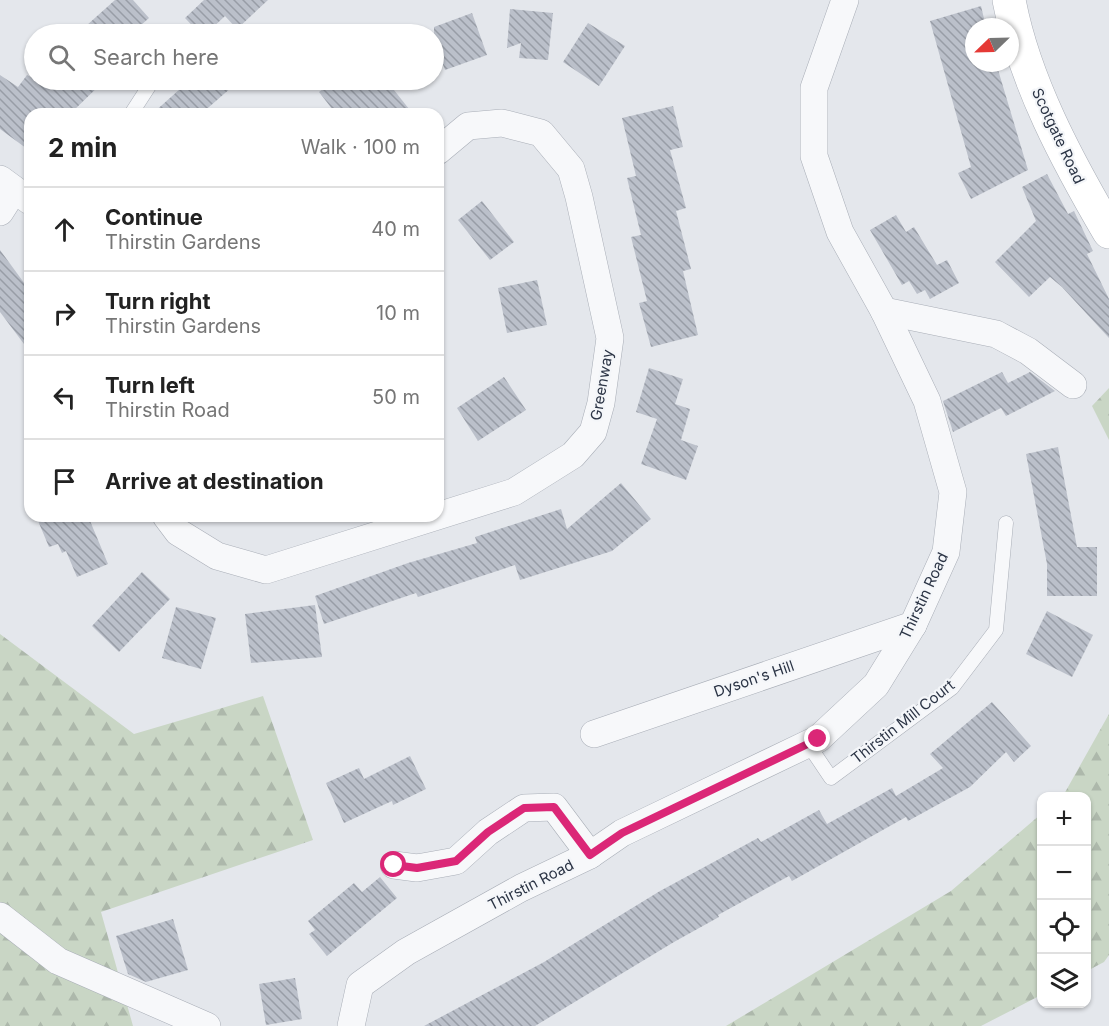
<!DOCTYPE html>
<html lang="en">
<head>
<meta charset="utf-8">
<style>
	body { margin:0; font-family:Inter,sans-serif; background:#f6f6f6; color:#222 }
	.controls { position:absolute; right:18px; bottom:18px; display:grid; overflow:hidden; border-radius:12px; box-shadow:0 2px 4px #0004 }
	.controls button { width:54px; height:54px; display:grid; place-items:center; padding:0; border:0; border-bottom:2px solid #e0e0e0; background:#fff; color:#222; font:30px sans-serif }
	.compass { position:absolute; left:965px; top:18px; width:54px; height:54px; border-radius:50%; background:#fff; box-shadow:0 2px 4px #0004; rotate:247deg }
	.stop { position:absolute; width:18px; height:18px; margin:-14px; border:4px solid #db2777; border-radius:50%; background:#fff }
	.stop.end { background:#db2777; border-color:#fff; box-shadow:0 2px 6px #0008 }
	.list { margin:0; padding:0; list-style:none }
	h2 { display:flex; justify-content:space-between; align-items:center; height:78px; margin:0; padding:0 24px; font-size:26px }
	h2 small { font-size:20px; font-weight:400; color:#767676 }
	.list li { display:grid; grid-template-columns:39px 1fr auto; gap:18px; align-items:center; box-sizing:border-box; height:84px; padding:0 24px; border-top:2px solid #e0e0e0 }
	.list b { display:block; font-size:22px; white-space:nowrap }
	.list p { margin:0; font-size:20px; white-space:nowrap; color:#767676 }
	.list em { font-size:20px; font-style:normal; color:#767676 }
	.icon { flex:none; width:33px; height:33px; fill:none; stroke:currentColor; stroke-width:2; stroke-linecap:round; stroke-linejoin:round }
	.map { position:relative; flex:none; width:1109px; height:1026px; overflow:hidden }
	.search { position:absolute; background:#fff; box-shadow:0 2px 4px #0004; left:24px; top:24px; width:420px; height:66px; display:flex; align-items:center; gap:15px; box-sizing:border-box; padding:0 21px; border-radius:33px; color:#767676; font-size:22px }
	.panel { position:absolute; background:#fff; box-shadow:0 2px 4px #0004; left:24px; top:108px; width:420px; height:414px; border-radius:18px }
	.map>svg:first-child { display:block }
	.forest { fill:url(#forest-firs) }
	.building { fill:url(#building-back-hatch) }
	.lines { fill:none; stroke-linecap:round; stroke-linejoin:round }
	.lane-casing { stroke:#a9aeb7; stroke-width:15 }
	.street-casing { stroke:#a9aeb7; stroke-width:28 }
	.secondary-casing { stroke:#a9aeb7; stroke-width:34 }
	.lane { stroke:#f7f8fa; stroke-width:14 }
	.street { stroke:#f7f8fa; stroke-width:27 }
	.secondary { stroke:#fff; stroke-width:33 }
	.route { stroke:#db2777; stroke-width:8 }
	.labels { text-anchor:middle; stroke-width:4.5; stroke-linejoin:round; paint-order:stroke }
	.street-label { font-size:15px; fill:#2b3445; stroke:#f4f6f9 }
</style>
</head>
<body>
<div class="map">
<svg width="1109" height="1026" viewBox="0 0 1109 1026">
	<defs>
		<pattern id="forest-firs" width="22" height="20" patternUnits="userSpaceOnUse" patternTransform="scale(1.5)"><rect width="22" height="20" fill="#c9d6c5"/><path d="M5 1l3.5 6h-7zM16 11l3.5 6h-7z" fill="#adb8ab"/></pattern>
		<pattern id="building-back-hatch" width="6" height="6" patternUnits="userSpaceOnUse" patternTransform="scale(1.5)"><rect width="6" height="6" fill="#bbc0ca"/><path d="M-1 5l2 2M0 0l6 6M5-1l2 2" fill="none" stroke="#989da6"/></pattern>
	</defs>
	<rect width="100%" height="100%" fill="#e4e7ec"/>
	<g class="forest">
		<polygon points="1109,388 1109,440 1092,406"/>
		<polygon points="0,634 134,734 263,696 313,840 101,912 133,1026 0,1026"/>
		<polygon points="1109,714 1109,955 1104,962 1087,971 1086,796 1063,796"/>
		<polygon points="1041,814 1041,995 981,1026 726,1026 951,891"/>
	</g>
	<g class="building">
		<polygon points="115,0 133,0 149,18 131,34 77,34"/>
		<polygon points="204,0 268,0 237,29 225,16 206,34 200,34 185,18"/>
		<polygon points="981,6 986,27 974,27 974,63 996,63 1028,170 971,199 958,173 971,167 930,21"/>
		<polygon points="510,9 553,13 548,60 519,58 521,43 507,48"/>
		<polygon points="472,13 487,55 445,70 441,59 434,62 434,27"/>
		<polygon points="588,23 625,46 599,86 563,62"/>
		<polygon points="34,74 34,80 105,80 70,114 30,114 30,151 0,129 0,75 18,87 27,75 31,77"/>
		<polygon points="190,80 240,80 201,114 152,114"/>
		<polygon points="335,80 386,80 413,114 336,114 319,92"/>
		<polygon points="673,106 683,147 670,150 686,208 676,211 691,269 683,271 698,335 651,347 639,303 647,301 631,237 641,235 627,178 636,176 622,118"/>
		<polygon points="1047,174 1068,214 1074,211 1093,251 1087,254 1109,299 1109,338 1062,287 1050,277 1029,297 995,262 1036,221 1022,187"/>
		<polygon points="482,201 514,242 490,260 458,220"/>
		<polygon points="896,215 906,232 914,227 937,265 947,260 959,283 930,299 925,290 917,294 909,281 902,285 870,230"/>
		<polygon points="0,250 30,291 30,352 0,312"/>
		<polygon points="537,280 547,325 507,333 498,288"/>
		<polygon points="649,368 683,379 675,404 690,409 681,440 698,446 686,480 641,464 657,419 636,412"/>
		<polygon points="1002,372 1008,383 1030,372 1055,391 1006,416 1001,408 953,432 943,401"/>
		<polygon points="504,377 526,410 478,441 457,408"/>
		<polygon points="1058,447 1077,547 1097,547 1097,596 1047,596 1047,564 1026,454"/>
		<polygon points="621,483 651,519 612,551 520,580 515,565 418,597 416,593 324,624 315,596 408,563 477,543 475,537 561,509 567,529"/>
		<polygon points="36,516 88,516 108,564 77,577 66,551 62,553 58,544 49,547"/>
		<polygon points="142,572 170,599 119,652 92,626"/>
		<polygon points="315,605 322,657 251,663 245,614"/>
		<polygon points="176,607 216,618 201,669 162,658"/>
		<polygon points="1047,611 1093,635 1072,677 1026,654"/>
		<polygon points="992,702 1031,746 1014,762 1006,752 970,787 908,821 906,817 792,881 789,876 718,915 719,917 674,942 535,1026 424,1026 544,962 660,891 758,838 761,842 819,810 827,824 892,788 896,796 943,768 930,754"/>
		<polygon points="410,756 426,789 393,805 392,801 344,823 326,783 359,768 364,779"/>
		<polygon points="380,877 397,898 327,956 309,934 315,930 308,921 354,883 362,892"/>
		<polygon points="173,919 188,970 146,982 128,974 116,936"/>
		<polygon points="295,978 302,1019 266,1025 259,984"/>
	</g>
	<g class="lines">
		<g class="lane-casing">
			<g id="lane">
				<polyline points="131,114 153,80"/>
				<polyline points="808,744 831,778 952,688 996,630 1006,523"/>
			</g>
		</g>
		<g class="street-casing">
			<g id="street">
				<polyline points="0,179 30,201"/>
				<polyline points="0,212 14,190"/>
				<polyline points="884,311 996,334 1028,351 1073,385"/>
				<polyline points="166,516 178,532 217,556 266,570 514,492 573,455 593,432 601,403 610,338 579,197 571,169 541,133 502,123 468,126 438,151"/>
				<polyline points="594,734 913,625"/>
				<polyline points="394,865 417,868 456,861 488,832 524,808 554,807 590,855"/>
				<polyline points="0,916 58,961 207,1026"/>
				<polyline points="351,1026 360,985 406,952 521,888 590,855 622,833 818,739 876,685 913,625 946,552 953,492 927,401 884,311 840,232 814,156 814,88 845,0"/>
			</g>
		</g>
		<g class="secondary-casing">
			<path id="secondary" d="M1009,0C1024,81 1068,162 1109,232"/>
		</g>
		<use href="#lane" class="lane"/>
		<use href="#street" class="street"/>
		<use href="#secondary" class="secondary"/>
	</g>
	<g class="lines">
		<polyline class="route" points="394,865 417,868 456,861 488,832 524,808 554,807 590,855 622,833 818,739"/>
	</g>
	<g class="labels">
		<g class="street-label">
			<text transform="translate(1058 136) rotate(65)" y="5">Scotgate Road</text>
			<text transform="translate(602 385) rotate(-80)" y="5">Greenway</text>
			<text transform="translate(924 596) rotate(-65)" y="5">Thirstin Road</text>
			<text transform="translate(754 679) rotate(-19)" y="5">Dyson's Hill</text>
			<text transform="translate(903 722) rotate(-38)" y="5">Thirstin Mill Court</text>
			<text transform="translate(531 885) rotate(-27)" y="5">Thirstin Road</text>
		</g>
	</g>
</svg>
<div class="controls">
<button>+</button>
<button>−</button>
<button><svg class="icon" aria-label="locate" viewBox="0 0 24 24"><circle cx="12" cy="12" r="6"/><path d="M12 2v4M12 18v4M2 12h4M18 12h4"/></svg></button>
<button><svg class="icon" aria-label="layers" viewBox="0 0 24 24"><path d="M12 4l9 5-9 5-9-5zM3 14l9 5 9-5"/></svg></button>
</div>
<svg class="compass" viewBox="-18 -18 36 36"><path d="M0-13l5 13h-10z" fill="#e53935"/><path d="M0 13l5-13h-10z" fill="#767676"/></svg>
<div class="stop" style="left:394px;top:865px"></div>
<div class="stop end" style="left:818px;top:739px"></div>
<div class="search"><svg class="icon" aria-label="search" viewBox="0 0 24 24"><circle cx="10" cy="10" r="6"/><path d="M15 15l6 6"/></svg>Search here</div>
<section class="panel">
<h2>2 min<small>Walk · 100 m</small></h2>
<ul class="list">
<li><svg class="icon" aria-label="ahead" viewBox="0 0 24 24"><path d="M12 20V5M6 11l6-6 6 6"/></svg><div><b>Continue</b><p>Thirstin Gardens</p></div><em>40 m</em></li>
<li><svg class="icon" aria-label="right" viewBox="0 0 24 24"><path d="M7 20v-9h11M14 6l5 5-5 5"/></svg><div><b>Turn right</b><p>Thirstin Gardens</p></div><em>10 m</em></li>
<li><svg class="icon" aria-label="left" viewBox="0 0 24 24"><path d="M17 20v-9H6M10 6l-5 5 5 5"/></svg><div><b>Turn left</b><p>Thirstin Road</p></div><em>50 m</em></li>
<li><svg class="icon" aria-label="arrive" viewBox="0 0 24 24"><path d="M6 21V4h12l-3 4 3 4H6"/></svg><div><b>Arrive at destination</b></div></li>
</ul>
</section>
</div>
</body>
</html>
